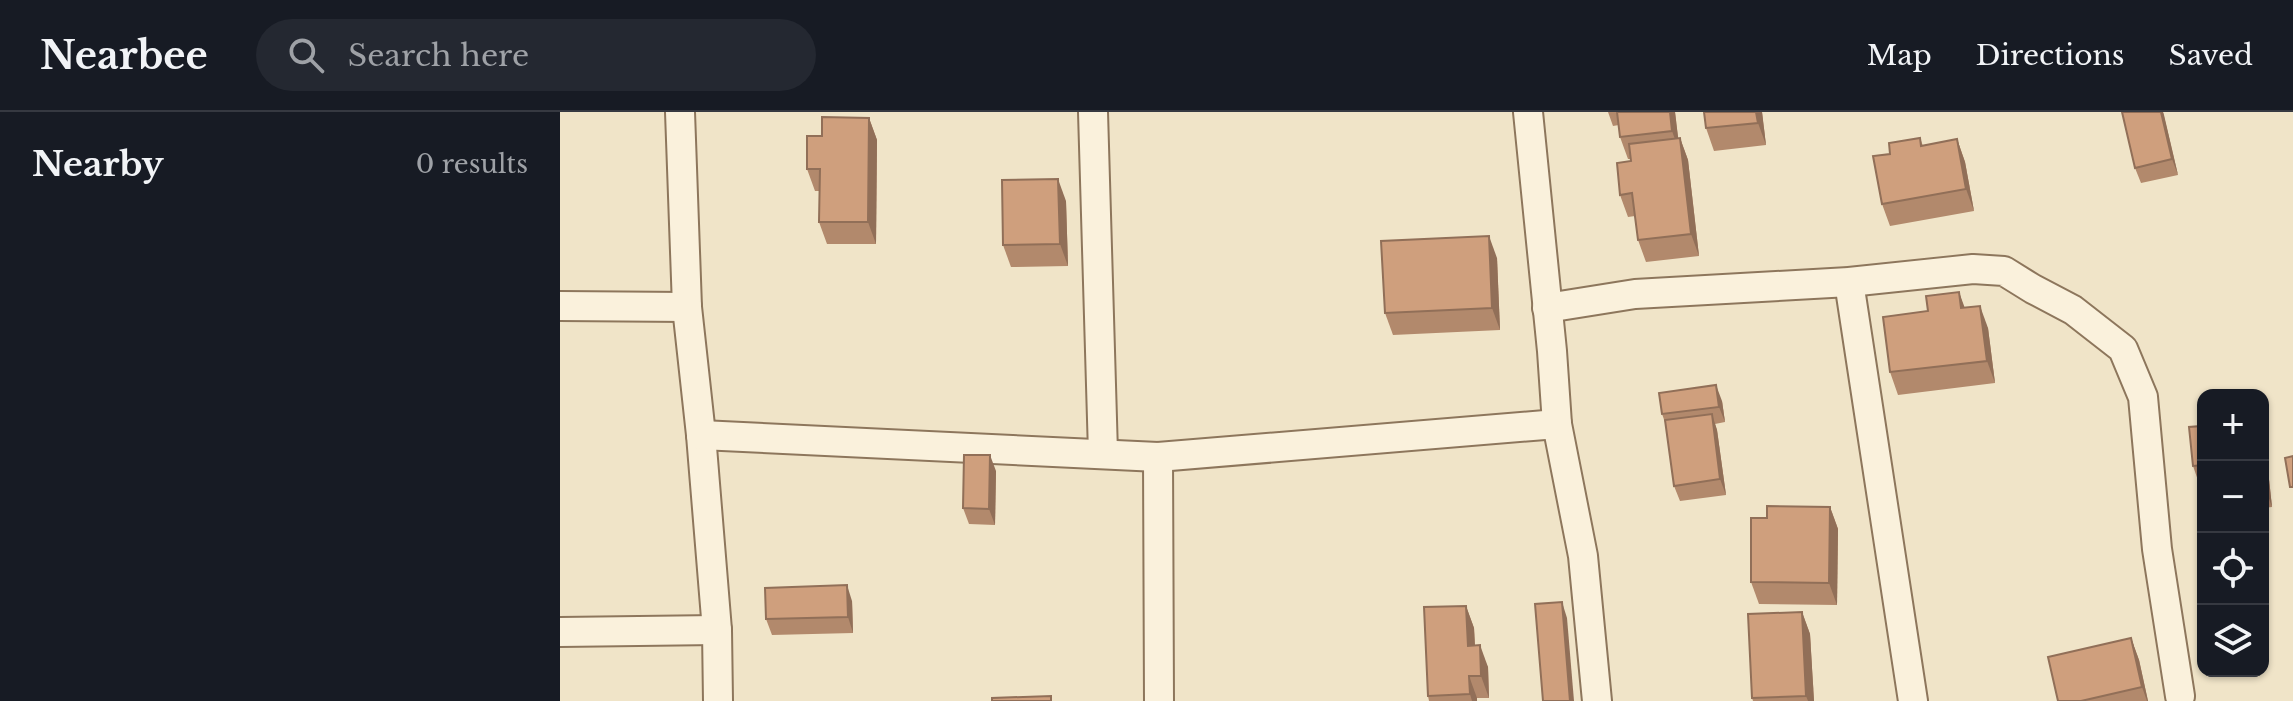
<!DOCTYPE html>
<html lang="en">
<head>
<meta charset="utf-8">
<style>
	body { margin:0; font-family:"Libre Baskerville",serif; background:#242831; color:#f1f3f6 }
	.controls { position:absolute; right:24px; bottom:24px; display:grid; overflow:hidden; border-radius:16px; box-shadow:0 2px 6px #0004 }
	.controls button { width:72px; height:72px; display:grid; place-items:center; padding:0; border:0; border-bottom:2px solid #363941; background:#171b24; color:#f1f3f6; font:40px sans-serif }
	.list { margin:0; padding:0; list-style:none }
	h2 { display:flex; justify-content:space-between; align-items:center; height:104px; margin:0; padding:0 32px; font-size:34px }
	h2 small { font-size:26px; font-weight:400; color:#9ea1a6 }
	.icon { flex:none; width:44px; height:44px; fill:none; stroke:currentColor; stroke-width:2; stroke-linecap:round; stroke-linejoin:round }
	.map { position:relative; flex:none; width:1733px; height:589px; overflow:hidden }
	header { display:flex; align-items:center; gap:48px; box-sizing:border-box; height:112px; padding:0 40px; background:#171b24; border-bottom:2px solid #363941 }
	header strong { font-size:38px }
	nav { display:flex; gap:44px; margin-inline-start:auto; font-size:28px }
	.search { width:560px; height:72px; background:#242831; display:flex; align-items:center; gap:20px; box-sizing:border-box; padding:0 28px; border-radius:44px; color:#9ea1a6; font-size:30px }
	main { display:flex }
	aside { flex:1; background:#171b24 }
	.map>svg:first-child { display:block }
	.lines { fill:none; stroke-linecap:round; stroke-linejoin:round }
	.minor-casing { stroke:#8d765c; stroke-width:32 }
	.minor { stroke:#faf1dc; stroke-width:28 }
	.wall { fill:#b2896c }
	.shaded-wall { fill:#916f58 }
	.building { fill:#cf9f7d; stroke:#916f58; stroke-width:2 }
</style>
</head>
<body>
<header>
<strong>Nearbee</strong>
<div class="search"><svg class="icon" aria-label="search" viewBox="0 0 24 24"><circle cx="10" cy="10" r="6"/><path d="M15 15l6 6"/></svg>Search here</div>
<nav><a>Map</a><a>Directions</a><a>Saved</a></nav>
</header>
<main>
<aside>
<h2>Nearby<small>0 results</small></h2>
<ul class="list">
</ul>
</aside>
<div class="map">
<svg width="1733" height="589" viewBox="0 0 1733 589">
	<rect width="100%" height="100%" fill="#f0e4c8"/>
	<g class="lines">
		<g class="minor-casing">
			<g id="minor">
				<polyline points="120,0 127,195 141,323 157,518 158,589"/>
				<polyline points="533,0 543,341"/>
				<polyline points="968,0 992,239 997,312 1023,444 1037,589"/>
				<polyline points="1289,170 1353,589"/>
				<polyline points="0,194 127,195"/>
				<polyline points="987,196 1075,182 1289,170 1413,157 1444,159 1473,177 1513,198 1563,237 1583,285 1597,437 1620,584"/>
				<polyline points="141,323 598,345 997,312"/>
				<polyline points="598,345 599,589"/>
				<polyline points="0,520 157,518"/>
			</g>
		</g>
		<use href="#minor" class="minor"/>
	</g>
	<g class="wall">
		<polygon points="1048,0 1115,0 1118,26 1120,26 1128,48 1139,144 1086,150 1078,128 1075,104 1068,105 1060,83 1071,47 1068,47 1060,25 1059,13 1053,14"/>
		<polygon points="1202,0 1206,33 1154,39 1146,16"/>
		<polygon points="1601,0 1603,0 1618,63 1581,71 1575,56"/>
		<polygon points="309,6 317,28 316,132 267,132 259,110 259,79 255,79 247,57 262,24"/>
		<polygon points="1360,26 1363,34 1397,27 1405,50 1414,99 1330,114 1322,92 1330,42"/>
		<polygon points="506,89 508,154 451,155 443,133"/>
		<polygon points="937,146 940,218 833,223 825,201"/>
		<polygon points="1399,180 1404,196 1428,216 1435,271 1338,283 1330,260 1368,199"/>
		<polygon points="1162,289 1165,310 1155,312 1157,318 1166,383 1120,389 1114,374 1106,313 1102,302"/>
		<polygon points="1643,292 1643,376 1641,377 1633,354 1641,314"/>
		<polygon points="1703,312 1712,395 1703,396"/>
		<polygon points="436,359 435,413 409,412 403,396"/>
		<polygon points="1270,395 1278,417 1277,493 1199,492 1191,470 1207,406"/>
		<polygon points="292,489 293,521 212,523 206,507"/>
		<polygon points="906,494 914,516 915,533 928,555 929,586 917,586 917,589 869,589 868,584"/>
		<polygon points="1242,500 1250,522 1254,589 1193,589 1192,586"/>
		<polygon points="1571,526 1579,548 1588,589 1498,589"/>
	</g>
	<g class="shaded-wall">
		<polygon points="1110,0 1115,0 1120,41 1112,19"/>
		<polygon points="1196,0 1202,0 1206,33 1198,11"/>
		<polygon points="1601,0 1603,0 1604,3 1618,63 1612,47"/>
		<polygon points="309,6 317,28 316,132 308,110"/>
		<polygon points="1120,26 1128,48 1139,144 1131,122"/>
		<polygon points="1397,27 1405,50 1414,99 1406,77"/>
		<polygon points="498,67 506,89 508,154 500,132"/>
		<polygon points="929,124 937,146 940,218 932,196"/>
		<polygon points="1399,180 1407,202 1401,196"/>
		<polygon points="1420,194 1428,216 1435,271 1427,249"/>
		<polygon points="1156,273 1162,289 1165,310 1159,295"/>
		<polygon points="1152,302 1157,318 1166,383 1160,367"/>
		<polygon points="1703,312 1712,395 1704,373"/>
		<polygon points="430,343 436,359 435,413 429,397"/>
		<polygon points="1270,395 1278,417 1277,493 1269,471"/>
		<polygon points="287,473 292,489 293,521 288,505"/>
		<polygon points="1002,490 1007,506 1014,589 1010,589"/>
		<polygon points="906,494 914,516 916,556 908,534"/>
		<polygon points="1242,500 1250,522 1254,589 1248,589 1246,584"/>
		<polygon points="1571,526 1579,548 1588,589 1587,589 1582,575"/>
		<polygon points="920,533 928,555 929,586 921,564"/>
		<polygon points="909,564 917,586 917,589 912,589 910,582"/>
	</g>
	<g class="building">
		<polygon points="1057,0 1110,0 1112,19 1060,25"/>
		<polygon points="1144,0 1196,0 1198,11 1146,16"/>
		<polygon points="1562,0 1601,0 1612,47 1575,56"/>
		<polygon points="262,5 309,6 308,110 259,110 260,57 247,57 247,24 262,24"/>
		<polygon points="1120,26 1131,122 1078,128 1072,81 1060,83 1057,51 1071,49 1069,32"/>
		<polygon points="1360,26 1361,34 1397,27 1406,77 1322,92 1313,44 1330,42 1329,31"/>
		<polygon points="498,67 500,132 443,133 442,68"/>
		<polygon points="929,124 932,196 825,201 821,129"/>
		<polygon points="1399,180 1401,196 1420,194 1427,249 1330,260 1323,205 1368,199 1366,184"/>
		<polygon points="1156,273 1159,295 1102,302 1099,281"/>
		<polygon points="1643,292 1643,353 1633,354 1629,315 1641,314 1639,293"/>
		<polygon points="1152,302 1160,367 1114,374 1105,308"/>
		<polygon points="404,343 430,343 429,397 403,396"/>
		<polygon points="1733,344 1733,375 1730,375 1725,346"/>
		<polygon points="1207,394 1270,395 1269,471 1191,470 1191,406 1207,406"/>
		<polygon points="287,473 288,505 206,507 205,476"/>
		<polygon points="1002,490 1010,589 983,589 975,492"/>
		<polygon points="906,494 908,534 920,533 921,564 909,564 910,582 868,584 864,495"/>
		<polygon points="1242,500 1246,584 1192,586 1188,502"/>
		<polygon points="1571,526 1582,575 1521,589 1498,589 1488,545"/>
		<polygon points="491,584 491,589 432,589 432,586"/>
	</g>
</svg>
<div class="controls">
<button>+</button>
<button>−</button>
<button><svg class="icon" aria-label="locate" viewBox="0 0 24 24"><circle cx="12" cy="12" r="6"/><path d="M12 2v4M12 18v4M2 12h4M18 12h4"/></svg></button>
<button><svg class="icon" aria-label="layers" viewBox="0 0 24 24"><path d="M12 4l9 5-9 5-9-5zM3 14l9 5 9-5"/></svg></button>
</div>
</div>
</main>
</body>
</html>
